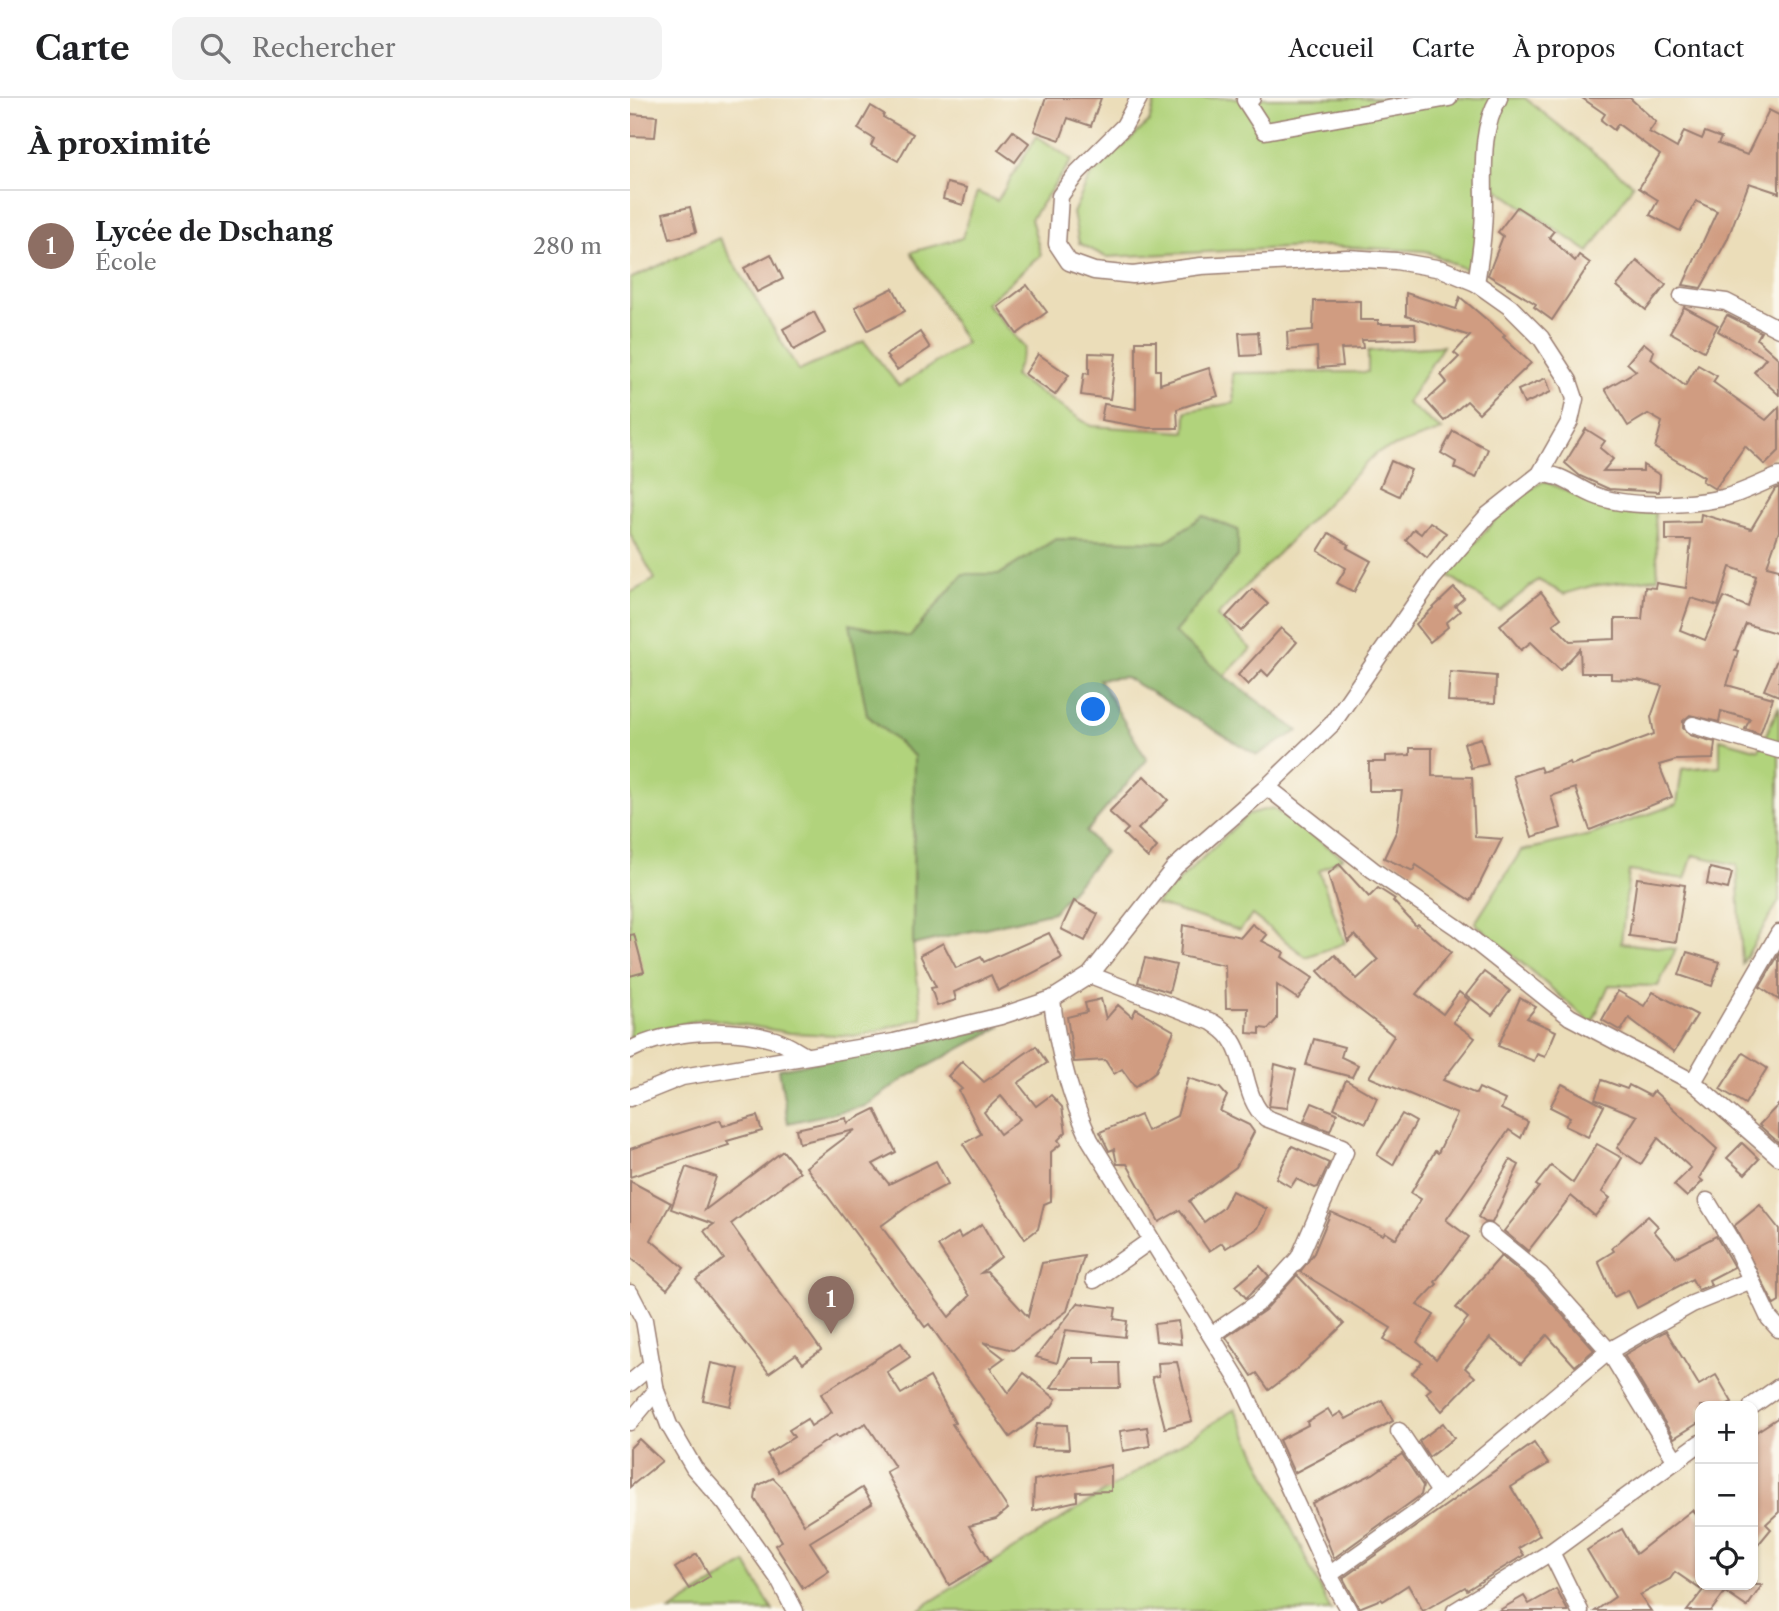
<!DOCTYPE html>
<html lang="fr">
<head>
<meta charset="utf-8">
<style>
	body { margin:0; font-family:"Libre Caslon Text",serif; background:#f2f2f2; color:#202124 }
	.controls { position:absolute; right:21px; bottom:21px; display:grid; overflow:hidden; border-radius:14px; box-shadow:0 2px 5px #0004 }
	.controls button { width:63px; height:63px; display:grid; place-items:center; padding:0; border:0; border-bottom:2px solid #e0e0e0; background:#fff; color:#202124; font:35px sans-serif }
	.you { position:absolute; left:464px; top:612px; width:24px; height:24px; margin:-18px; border:5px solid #fff; border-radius:50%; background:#1a73e8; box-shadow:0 0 0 10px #1a73e833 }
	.badge { display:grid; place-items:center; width:46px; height:46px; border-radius:50%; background:#b45309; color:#fff; font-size:23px; font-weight:700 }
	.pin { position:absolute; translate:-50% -58px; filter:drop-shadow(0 2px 4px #0008) }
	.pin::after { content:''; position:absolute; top:37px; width:24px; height:21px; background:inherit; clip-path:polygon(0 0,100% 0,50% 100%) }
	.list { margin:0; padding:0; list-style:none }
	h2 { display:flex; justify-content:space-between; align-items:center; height:91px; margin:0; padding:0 28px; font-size:30px }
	h2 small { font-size:23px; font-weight:400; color:#757577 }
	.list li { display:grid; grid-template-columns:46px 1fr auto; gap:21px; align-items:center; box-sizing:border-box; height:112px; padding:0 28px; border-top:2px solid #e0e0e0 }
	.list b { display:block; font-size:26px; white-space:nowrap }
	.list p { margin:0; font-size:23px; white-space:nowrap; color:#757577 }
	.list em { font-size:23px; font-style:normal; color:#757577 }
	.icon { flex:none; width:38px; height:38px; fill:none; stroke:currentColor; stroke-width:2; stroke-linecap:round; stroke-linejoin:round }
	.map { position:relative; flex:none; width:1149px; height:1513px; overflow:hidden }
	header { display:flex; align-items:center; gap:42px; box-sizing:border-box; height:98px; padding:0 35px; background:#fff; border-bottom:2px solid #e0e0e0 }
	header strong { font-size:33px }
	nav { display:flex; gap:38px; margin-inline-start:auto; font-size:24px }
	.search { width:490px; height:63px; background:#f2f2f2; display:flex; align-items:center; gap:18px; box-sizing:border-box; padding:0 24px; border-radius:14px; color:#757577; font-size:26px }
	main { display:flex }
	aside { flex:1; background:#fff }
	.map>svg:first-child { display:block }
	.green { fill:#b1d37b; stroke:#7e7953; stroke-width:2 }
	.forest { fill:#8cb56b; stroke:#6b6a4b; stroke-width:2 }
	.building { fill:#d09c81; fill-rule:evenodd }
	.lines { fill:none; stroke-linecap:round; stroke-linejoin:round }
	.minor-casing { stroke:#9a7e72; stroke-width:19 }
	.minor { stroke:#fff; stroke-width:16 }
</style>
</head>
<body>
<header>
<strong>Carte</strong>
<div class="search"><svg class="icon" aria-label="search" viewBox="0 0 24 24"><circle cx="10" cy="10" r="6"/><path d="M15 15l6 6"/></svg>Rechercher</div>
<nav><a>Accueil</a><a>Carte</a><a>À propos</a><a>Contact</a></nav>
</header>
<main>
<aside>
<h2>À proximité<small></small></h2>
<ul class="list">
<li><span class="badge" style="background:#8d6e63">1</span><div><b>Lycée de Dschang</b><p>École</p></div><em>280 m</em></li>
</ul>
</aside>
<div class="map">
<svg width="1149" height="1513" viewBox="0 0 1149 1513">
	<rect width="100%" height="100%" fill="#fbf7ec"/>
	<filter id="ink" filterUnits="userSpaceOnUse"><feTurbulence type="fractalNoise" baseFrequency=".0143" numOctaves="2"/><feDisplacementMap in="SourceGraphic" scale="14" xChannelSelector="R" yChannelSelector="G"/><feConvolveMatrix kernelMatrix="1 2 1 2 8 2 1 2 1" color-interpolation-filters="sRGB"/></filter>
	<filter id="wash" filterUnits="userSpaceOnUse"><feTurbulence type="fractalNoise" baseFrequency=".00686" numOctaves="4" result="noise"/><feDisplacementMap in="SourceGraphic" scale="28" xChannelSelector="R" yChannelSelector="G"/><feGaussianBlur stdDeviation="1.57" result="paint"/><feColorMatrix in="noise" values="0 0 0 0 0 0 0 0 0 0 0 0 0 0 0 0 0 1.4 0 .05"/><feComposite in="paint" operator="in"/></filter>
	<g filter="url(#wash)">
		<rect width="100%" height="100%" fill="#ebddb9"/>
		<g class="green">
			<polygon points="526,0 895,0 1003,87 959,154 867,91 852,179 796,153 695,148 476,159 449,145 443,115 459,80 519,24"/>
			<polygon points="407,38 442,62 401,121 411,157 356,205 395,250 384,278 461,328 555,334 556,313 604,305 602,275 738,274 738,253 813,248 777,305 812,332 746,355 587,518 621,551 594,578 543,534 608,458 574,418 535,444 426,441 370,476 333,476 280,539 237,617 284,658 283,847 292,920 229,938 160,935 76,920 0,939 0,495 25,481 0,436 0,181 89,140 169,273 234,243 269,288 336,245 281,154 332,140 347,94 367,103"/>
			<polygon points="914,383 987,415 1025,414 1028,480 961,488 934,496 908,482 870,513 817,476 884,401"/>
			<polygon points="1149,608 1149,803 1112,866 1107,767 1063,757 1055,781 999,773 991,845 1046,851 1028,888 979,887 962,925 845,825 891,753 960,737 1047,706 1052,671 1090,668 1090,641 1129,652"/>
			<polygon points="642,710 713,759 689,773 715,845 676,859 622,817 610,832 525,806 618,716"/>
			<polygon points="605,1311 701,1513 286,1513"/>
			<polygon points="116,1465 143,1513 40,1513"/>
		</g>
		<g class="forest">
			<polygon points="573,418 608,432 608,458 544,535 594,578 668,633 627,657 495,579 469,581 517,662 456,734 475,754 423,814 283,847 284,658 237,617 220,526 280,539 333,476 370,476 426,441 535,444"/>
			<polygon points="372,928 277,979 235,1008 158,1025 149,971"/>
		</g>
		<g id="blocks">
			<g class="building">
				<polygon points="416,0 471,0 461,28 438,20 430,42 404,33"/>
				<polygon points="952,0 1000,0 1026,24 1019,34 1047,50 1054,33 1072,41 1075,34 1091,40 1088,46 1117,57 1139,12 1149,17 1149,95 1119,85 1097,142 1071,190 1053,187 1087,113 1066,103 1050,133 1020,117 1028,102 1009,90 1030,57 988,26 984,32 971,22 975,16"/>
				<polygon points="241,8 254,16 253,19 283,36 268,63 241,48 244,41 228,31"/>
				<polygon points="0,16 27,18 25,39 0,38"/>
				<polygon points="383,33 399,45 385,64 368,52"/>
				<polygon points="317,85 337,90 333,107 313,101"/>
				<polygon points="60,109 66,134 40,141 33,115"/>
				<polygon points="887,109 924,133 919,139 945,163 949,157 960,165 922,222 904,209 906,206 858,177 873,138 868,134"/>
				<polygon points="141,156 153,181 127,194 114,170"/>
				<polygon points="1007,163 1036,187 1016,212 987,188"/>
				<polygon points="397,187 417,214 387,236 368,209"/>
				<polygon points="263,190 275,213 238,232 225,209"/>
				<polygon points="776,195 826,211 830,199 875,237 873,239 901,265 849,315 837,303 814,323 796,303 817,284 811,277 829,259 824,255 840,238 776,218"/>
				<polygon points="684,203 730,203 730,222 748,222 748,226 785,226 786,241 732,242 733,250 711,251 713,268 688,270 687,249 658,252 657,234 683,232"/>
				<polygon points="1054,209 1088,227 1074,253 1040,234"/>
				<polygon points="184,214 195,235 164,252 153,231"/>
				<polygon points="1097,217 1131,234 1127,241 1149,261 1149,297 1124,274 1136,260 1088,233"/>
				<polygon points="290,234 300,250 267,272 256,257"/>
				<polygon points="628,234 630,257 611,258 609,235"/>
				<polygon points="506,243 526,243 526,272 530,272 530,286 579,270 588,298 547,311 548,330 518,330 471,322 474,306 506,311"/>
				<polygon points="1014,245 1024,253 1021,261 1055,288 1068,267 1087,278 1083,284 1136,322 1149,309 1149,353 1135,367 1115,348 1085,391 1072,383 1074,379 1025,350 1032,324 1018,316 998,328 975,291 1006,273 997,265"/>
				<polygon points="459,255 486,256 480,301 451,297 454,275 459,276"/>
				<polygon points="408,256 439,277 425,297 395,276"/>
				<polygon points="916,280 921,294 894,306 888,292"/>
				<polygon points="956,331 975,343 970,350 983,361 973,373 1013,373 1013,367 1030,377 1029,394 979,391 950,378 935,365"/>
				<polygon points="823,333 858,351 846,380 824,370 826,364 811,355"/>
				<polygon points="761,363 781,372 769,398 750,389"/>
				<path d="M1149,389V433L1137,468L1149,471V536L1116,526L1105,552L1108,553L1097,587L1143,600L1130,636L1115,631L1120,621L1091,613L1089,624L1060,617L1053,623V630L1060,637L1085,644L1083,661L1046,662L1029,667L1042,699L960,732L945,690L921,698L931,730L902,739L883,678L910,669L912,674L940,664L941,667L1024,636L1021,619L1032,588L1008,582L981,581V575H951L950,551L930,572L901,544L891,552L870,527L911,494L931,520L923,526L940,543L985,541V521H1012L1015,489L1025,490L1026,485L1056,490L1061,442H1036V425L1070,424L1071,416L1121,431L1145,391ZM1100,469L1126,478L1118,509L1094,499L1075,542L1050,532L1061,500L1088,508Z"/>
				<polygon points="800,424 816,435 797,460 776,442 784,431 791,436"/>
				<polygon points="699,435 719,447 717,450 741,463 724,494 707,485 716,470 688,453"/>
				<polygon points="824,490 834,500 825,508 830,513 816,525 818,529 800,544 786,526"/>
				<polygon points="622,491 638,506 611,533 596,519"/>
				<polygon points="651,530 667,544 638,578 632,572 618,587 608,577"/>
				<polygon points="1149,557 1149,598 1134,592"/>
				<polygon points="820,574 866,578 865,605 818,603"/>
				<polygon points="851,640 858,666 841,670 834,645"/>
				<polygon points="780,650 802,650 802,678 842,679 845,739 872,741 841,803 786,767 783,773 754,760 767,732 772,693 739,693 739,664 756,664 756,658 780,657"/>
				<polygon points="514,678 538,702 508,731 527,749 518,760 493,736 498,731 479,714"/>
				<polygon points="709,766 739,799 748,790 765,801 763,803 786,828 788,826 821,854 786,896 813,916 829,894 839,902 823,924 845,940 813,982 846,996 849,990 875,1002 871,1011 898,1024 891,1040 879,1032 816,1122 839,1139 805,1184 807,1186 787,1207 804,1217 787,1244 806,1261 838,1220 826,1210 871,1158 904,1185 964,1252 945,1268 917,1237 891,1266 860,1240 835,1270 845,1279 812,1313 796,1295 801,1291 782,1275 792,1264 754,1241 761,1230 670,1174 684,1155 701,1114 753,1137 755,1134 766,1141 791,1101 781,1095 805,1053 808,1055 827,1016 739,979 764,938 713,899 688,873 705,857 727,881 748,862 725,837 718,844 698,776"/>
				<polygon points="1080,770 1102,775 1098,791 1077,786"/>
				<polygon points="1007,780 1055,787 1046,844 999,838"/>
				<polygon points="444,803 468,816 455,843 431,831"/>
				<polygon points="622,826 637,837 632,843 654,854 652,859 683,880 668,901 647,887 647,921 638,931 630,930 630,936 617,935 618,910 596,910 595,867 550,858 553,827 611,839"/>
				<polygon points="419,835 432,860 368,893 361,877 324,894 326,902 307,908 301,890 306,889 290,857 313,845 326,870 351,859 354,864"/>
				<polygon points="4,836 14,874 0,878 0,837"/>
				<polygon points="1057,854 1090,864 1082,888 1049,877"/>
				<polygon points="1149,856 1149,902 1130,889"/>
				<polygon points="515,860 546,867 539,894 508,884"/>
				<polygon points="854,874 880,893 862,917 836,897"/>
				<polygon points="988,893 1014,908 1023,894 1067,917 1044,954 999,920 991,933 972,922"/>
				<polygon points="890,900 906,909 897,920 926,933 915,959 907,956 904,963 868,948"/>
				<polygon points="471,901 476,921 488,907 502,919 506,911 544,933 526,973 505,989 492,971 484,976 475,962 444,964 437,919 457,914 455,905"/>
				<polygon points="684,941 714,949 711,959 728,967 722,979 676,967"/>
				<path d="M406,948L417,965L388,985L406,1008L421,997L432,1009L436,1034L428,1042L431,1046L421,1054V1103L414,1106L408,1131L395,1141L333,1046L351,1036L329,993L332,991L318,978L332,963L354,984ZM371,998L390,1021L370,1036L354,1014Z"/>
				<polygon points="1113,955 1137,970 1115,1006 1090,991"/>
				<polygon points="645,966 666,972 657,1010 639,1008"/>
				<polygon points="558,980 590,990 597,998 590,1013 619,1027 624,1034 606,1069 559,1103 574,1124 593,1110 602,1093 637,1111 628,1130 596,1150 592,1145 579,1153 550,1112 529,1124 497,1066 487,1066 484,1051 479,1053 470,1034 510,1017 517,1033 547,1018"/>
				<polygon points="716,982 747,1000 736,1025 704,1010"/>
				<polygon points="972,982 997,991 999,987 1020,998 1024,993 1087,1051 1069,1080 1073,1083 1057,1099 1044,1087 1061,1070 1028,1040 1011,1066 987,1050 1007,1018 965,1001"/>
				<polygon points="932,986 974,1008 958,1039 935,1028 940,1019 920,1009"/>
				<polygon points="682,1005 707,1015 700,1033 674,1023"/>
				<polygon points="1149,1006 1149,1045 1129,1027"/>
				<polygon points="245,1011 266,1054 243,1066 259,1086 306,1063 318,1086 282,1105 251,1128 319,1219 340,1198 308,1148 328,1135 331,1140 352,1126 371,1159 351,1175 357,1174 398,1219 412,1165 454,1158 437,1213 383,1252 353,1244 374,1260 360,1270 378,1295 394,1275 426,1301 422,1308 380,1339 299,1226 295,1229 176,1069 225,1032 169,1045 166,1031 216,1020 217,1025"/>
				<polygon points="772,1016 786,1024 763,1067 747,1057"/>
				<polygon points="127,1018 132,1033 97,1043 99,1047 0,1079 0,1051 90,1022 93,1028"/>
				<polygon points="1112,1045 1129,1061 1115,1076 1097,1060"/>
				<polygon points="967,1046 992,1060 972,1094 980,1100 965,1118 941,1098 898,1153 874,1133 909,1089 906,1087 921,1068 943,1085"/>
				<polygon points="662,1048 699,1065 688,1089 685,1090 666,1081 661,1089 646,1080"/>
				<polygon points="153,1053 170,1074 101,1126 191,1252 173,1265 166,1256 139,1275 66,1182 94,1161 74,1133 84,1126 41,1111 56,1069 86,1079 75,1112"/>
				<polygon points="880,1062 889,1067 862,1125 855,1124 848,1119"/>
				<polygon points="0,1083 41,1105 21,1142 54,1170 37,1191 0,1159"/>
				<polygon points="1130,1107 1149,1131 1149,1204 1144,1207 1104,1128"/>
				<polygon points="1018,1118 1028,1128 1024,1133 1046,1159 1086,1138 1104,1169 1079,1182 1081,1187 1068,1192 1062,1181 1007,1210 998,1192 984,1199 968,1163 984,1153 982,1150"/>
				<polygon points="630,1168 639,1178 616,1200 606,1188"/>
				<polygon points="667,1177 714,1226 668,1270 639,1292 627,1275 622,1278 596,1239 635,1212"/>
				<polygon points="448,1205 486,1210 484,1221 497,1223 495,1239 436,1232 427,1265 406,1259"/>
				<polygon points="548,1223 551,1246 526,1243 524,1226"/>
				<polygon points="1036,1233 1069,1287 1086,1277 1102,1304 1094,1308 1070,1308 1070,1324 1044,1340 994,1257"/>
				<polygon points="271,1245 280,1259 257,1274 271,1296 300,1279 325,1325 322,1326 378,1411 366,1421 339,1428 360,1463 319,1487 256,1374 265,1369 236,1325 208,1340 206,1337 148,1374 137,1356 164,1339 159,1332 177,1321 181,1328 202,1314 191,1296"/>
				<polygon points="439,1260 465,1260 465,1265 489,1265 490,1290 421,1290"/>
				<polygon points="547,1264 562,1323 535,1330 522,1279 529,1278 528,1265"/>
				<polygon points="81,1265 109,1271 100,1308 73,1302"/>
				<polygon points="752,1302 763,1323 664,1375 649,1342 678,1327 677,1324 698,1311 703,1319 711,1314 716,1321"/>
				<polygon points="1149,1319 1149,1414 1136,1426 1141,1431 1123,1453 1123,1336"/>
				<polygon points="813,1325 824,1340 799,1359 789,1343"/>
				<polygon points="407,1326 437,1327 439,1351 402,1350"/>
				<polygon points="517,1329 520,1348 493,1353 490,1333"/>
				<polygon points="9,1341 32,1363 0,1389 0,1350"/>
				<polygon points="904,1345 918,1366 881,1389 910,1437 889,1450 894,1457 837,1492 835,1489 793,1513 778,1487 753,1503 751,1501 729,1510 713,1480"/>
				<polygon points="772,1356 793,1388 791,1397 704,1460 682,1405 743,1376"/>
				<polygon points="481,1367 481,1393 447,1394 447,1403 403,1413 404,1382"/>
				<polygon points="143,1380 151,1388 174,1426 232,1390 242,1406 180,1444 199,1473 173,1490 145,1447 152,1443 125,1401 127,1388"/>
				<polygon points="1062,1412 1070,1421 1070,1491 1045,1474 1040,1481 1010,1497 1021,1513 965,1513 985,1499 957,1452 992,1431 1006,1456"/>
				<polygon points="67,1456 80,1478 59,1491 45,1470"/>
				<polygon points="1077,1487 1132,1487 1117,1509 1095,1494 1081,1513 1057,1513"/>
				<polygon points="926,1491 938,1513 868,1513 894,1498 899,1506"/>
			</g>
		</g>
	</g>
	<g filter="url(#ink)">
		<use href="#blocks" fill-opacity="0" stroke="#9a7e72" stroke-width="2"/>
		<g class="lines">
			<g class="minor-casing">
				<g id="minor">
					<polyline points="622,0 615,2 635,33 819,0"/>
					<path d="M846,185C849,167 852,149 853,130C857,88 846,38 869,0"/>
					<polyline points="1052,198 1096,204 1149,231"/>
					<path d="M910,376C933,376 944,389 964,397C997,411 1059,407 1093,400C1112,395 1131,385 1149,378"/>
					<polyline points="1063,627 1149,652"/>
					<polyline points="637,689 743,772 828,830 940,919 1063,984"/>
					<polyline points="1149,835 1063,984 1149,1059"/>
					<path d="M460,877L582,924C588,928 595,933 599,938C618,962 613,1001 636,1020L712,1049L715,1054L669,1160L629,1204L581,1237"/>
					<path d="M422,901C427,951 439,996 460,1042L612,1288L699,1477L719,1513"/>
					<path d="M0,952C41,931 101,929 145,942C155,945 165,952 174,957"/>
					<polyline points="0,1000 52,979 264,944 371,918 422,901 460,877 545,769 637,689 702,626 803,480 858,417 910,376 940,323 945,301 939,283 911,240 880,209 846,185 812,171 766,163 717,160 571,168 503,177 464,173 439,164 427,146 430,98 447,75 494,28 509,0"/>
					<polyline points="1077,1103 1108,1154 1139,1220 1149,1231"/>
					<polyline points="858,1134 911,1177 979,1253 1046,1363"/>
					<polyline points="464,1182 521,1142"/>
					<polyline points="0,1195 14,1222 26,1293 39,1327 64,1370 95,1405 148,1480 165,1513"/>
					<polyline points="0,1285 22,1267"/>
					<polyline points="1122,1308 1149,1289"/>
					<polyline points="0,1324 26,1293"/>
					<polyline points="769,1333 810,1394"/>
					<polyline points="921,1454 950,1513"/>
					<polyline points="699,1477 786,1415 979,1253 1062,1206 1119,1183"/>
					<polyline points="825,1513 921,1454 1070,1345"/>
				</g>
			</g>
			<use href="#minor" class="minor"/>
		</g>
	</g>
</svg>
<div class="controls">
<button>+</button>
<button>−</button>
<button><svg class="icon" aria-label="locate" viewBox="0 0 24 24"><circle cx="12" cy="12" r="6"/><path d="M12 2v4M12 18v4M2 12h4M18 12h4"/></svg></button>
</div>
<div class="you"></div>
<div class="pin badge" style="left:201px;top:1236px;background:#8d6e63">1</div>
</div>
</main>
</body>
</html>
